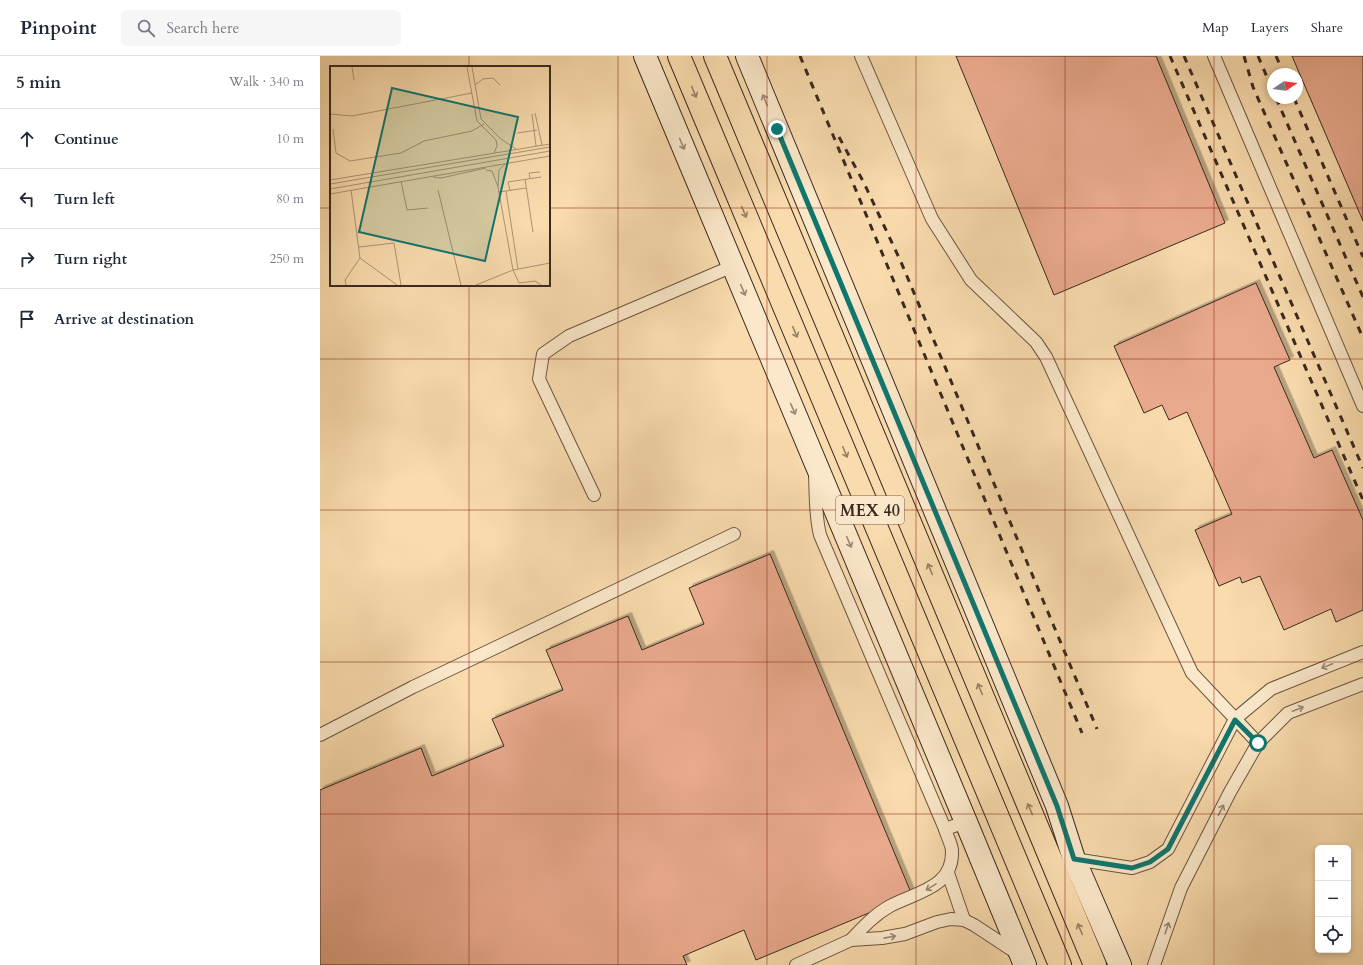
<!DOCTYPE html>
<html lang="en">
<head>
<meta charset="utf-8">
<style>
	body { margin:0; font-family:Cardo,serif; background:#f6f6f7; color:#1f2937 }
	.controls { position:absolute; right:12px; bottom:12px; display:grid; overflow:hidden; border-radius:6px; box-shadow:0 2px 6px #0003 }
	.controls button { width:36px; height:36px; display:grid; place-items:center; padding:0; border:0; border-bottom:1px solid #e0e1e3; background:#fff; color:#1f2937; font:20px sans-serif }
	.compass { position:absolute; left:947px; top:12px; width:36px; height:36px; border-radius:50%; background:#fff; box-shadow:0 2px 6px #0003; rotate:77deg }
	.stop { position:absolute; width:12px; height:12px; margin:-9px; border:3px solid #0f766e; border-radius:50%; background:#fff }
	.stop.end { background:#0f766e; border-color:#fff; box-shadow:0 1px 4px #0008 }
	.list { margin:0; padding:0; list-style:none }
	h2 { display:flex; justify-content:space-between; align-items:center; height:52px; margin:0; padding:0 16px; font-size:17px }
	h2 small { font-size:13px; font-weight:400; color:#747a83 }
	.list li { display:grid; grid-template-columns:26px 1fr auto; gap:12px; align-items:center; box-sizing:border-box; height:60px; padding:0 16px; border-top:1px solid #e0e1e3 }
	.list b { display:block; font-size:15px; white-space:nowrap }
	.list em { font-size:13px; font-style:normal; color:#747a83 }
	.icon { flex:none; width:22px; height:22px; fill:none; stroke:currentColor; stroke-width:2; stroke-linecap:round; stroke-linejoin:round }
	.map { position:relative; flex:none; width:1043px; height:909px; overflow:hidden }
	header { display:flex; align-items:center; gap:24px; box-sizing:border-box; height:56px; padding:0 20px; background:#fff; border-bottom:1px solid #e0e1e3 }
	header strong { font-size:19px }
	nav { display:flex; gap:22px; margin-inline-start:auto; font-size:14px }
	.search { width:280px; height:36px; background:#f6f6f7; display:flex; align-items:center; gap:10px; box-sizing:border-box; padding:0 14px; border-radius:6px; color:#747a83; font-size:15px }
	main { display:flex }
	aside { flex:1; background:#fff }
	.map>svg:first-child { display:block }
	.building { fill:#e9a98d; stroke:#3a291f; filter:url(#shadow) }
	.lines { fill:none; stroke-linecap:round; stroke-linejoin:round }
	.lane-casing { stroke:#6a5642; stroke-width:14 }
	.secondary-casing { stroke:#3a291f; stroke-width:24 }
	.highway-casing { stroke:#3a291f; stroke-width:24 }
	.lane { stroke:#fbe8ca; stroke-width:12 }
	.secondary { stroke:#fbe8ca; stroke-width:22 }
	.highway { stroke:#f9dbad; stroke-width:22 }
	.rail { stroke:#3a291f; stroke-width:3; stroke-dasharray:7 7; stroke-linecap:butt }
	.oneway { stroke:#9a8266 }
	.oneway2 { stroke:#9a8874 }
	.route { stroke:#0f766e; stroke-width:5 }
	.grid { fill:none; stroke:#8f2418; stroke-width:1; stroke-opacity:0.55 }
	.labels { text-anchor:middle; stroke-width:3; stroke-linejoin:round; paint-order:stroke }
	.shield { fill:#fbe8ca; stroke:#746252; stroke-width:1 }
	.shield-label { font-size:16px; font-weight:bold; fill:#3a291f }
	.inset-road { fill:none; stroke:#ad9474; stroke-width:1 }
	.view { fill:#0f766e; fill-opacity:0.15; stroke:#0f766e; stroke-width:2 }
	.inset-edge { fill:none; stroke:#3a291f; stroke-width:2 }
</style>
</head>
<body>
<header>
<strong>Pinpoint</strong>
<div class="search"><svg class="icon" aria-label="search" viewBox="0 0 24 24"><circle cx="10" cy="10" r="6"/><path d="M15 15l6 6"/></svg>Search here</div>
<nav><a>Map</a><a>Layers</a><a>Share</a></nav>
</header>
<main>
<aside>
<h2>5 min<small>Walk · 340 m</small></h2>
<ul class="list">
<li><svg class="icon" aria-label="ahead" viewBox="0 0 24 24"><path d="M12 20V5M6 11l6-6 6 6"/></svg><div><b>Continue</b></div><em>10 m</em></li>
<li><svg class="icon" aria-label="left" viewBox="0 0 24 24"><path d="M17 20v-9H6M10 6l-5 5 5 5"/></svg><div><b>Turn left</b></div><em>80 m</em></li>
<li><svg class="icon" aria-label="right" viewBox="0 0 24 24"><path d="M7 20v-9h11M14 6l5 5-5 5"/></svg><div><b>Turn right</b></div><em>250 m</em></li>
<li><svg class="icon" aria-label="arrive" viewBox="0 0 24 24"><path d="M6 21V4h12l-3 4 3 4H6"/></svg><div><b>Arrive at destination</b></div></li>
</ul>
</aside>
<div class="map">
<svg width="1043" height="909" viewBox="0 0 1043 909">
	<defs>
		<filter id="shadow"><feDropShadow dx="3.5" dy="-3.5" stdDeviation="0" flood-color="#0004"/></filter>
	</defs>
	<rect width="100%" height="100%" fill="#f9dbad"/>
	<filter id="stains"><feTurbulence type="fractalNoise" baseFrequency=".005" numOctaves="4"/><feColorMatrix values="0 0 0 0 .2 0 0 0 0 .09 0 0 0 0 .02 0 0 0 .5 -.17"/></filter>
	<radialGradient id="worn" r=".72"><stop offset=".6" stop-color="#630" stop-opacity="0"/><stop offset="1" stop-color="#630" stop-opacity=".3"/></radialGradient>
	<g class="building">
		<polygon points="636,0 836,0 905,167 734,239"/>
		<polygon points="972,0 1043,0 1043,165"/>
		<polygon points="936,227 970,304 954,311 994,402 1012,394 1043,464 1043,554 1016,566 1011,553 964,574 940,520 922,527 920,521 899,530 875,474 912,458 867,356 849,364 842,349 824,357 794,290"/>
		<polygon points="450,498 592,839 436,904 424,874 363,900 367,909 0,909 0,734 101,692 112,720 184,690 172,663 243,634 226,594 308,560 322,594 384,568 369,532"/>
	</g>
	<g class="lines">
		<g class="lane-casing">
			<g id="lane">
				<polyline points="541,0 612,163 651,224 716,286 726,301 872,617 938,687"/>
				<polyline points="894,0 1043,350"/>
				<path d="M495,419C496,440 495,459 500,479L625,773L646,766"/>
				<polyline points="274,439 219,323 223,298 249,280 413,210"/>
				<polyline points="0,679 93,631 414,478"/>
				<polyline points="754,803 812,812 830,806 848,793 915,663 951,633 1043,596"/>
				<polyline points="628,817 644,864"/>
				<path d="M531,884C543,871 554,859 570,850C596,836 634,832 632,794C631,787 627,780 625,773"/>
				<polyline points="476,909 531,884 562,882 585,878 617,866 631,863 644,864 654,869 698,898"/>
				<polyline points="834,909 861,832 910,736 938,687 968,657 1043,628"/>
			</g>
		</g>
		<g class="secondary-casing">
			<g id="secondary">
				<polyline points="325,0 646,766 705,909"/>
				<polyline points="427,0 737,750 754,803 800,909"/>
			</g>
		</g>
		<g class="highway-casing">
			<g id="highway">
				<polyline points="359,0 740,909"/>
				<polyline points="395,0 775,909"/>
			</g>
		</g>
		<use href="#lane" class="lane"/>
		<use href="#secondary" class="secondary"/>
		<use href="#highway" class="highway"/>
		<g class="rail">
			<polyline points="480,0 762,677"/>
			<polyline points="850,0 1043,444"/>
			<polyline points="864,0 1043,412"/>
			<polyline points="924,0 933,31 1043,282"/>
			<polyline points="938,0 953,35"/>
			<polyline points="956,0 964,18"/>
			<polyline points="956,42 1043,241"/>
			<polyline points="974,42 1043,201"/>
			<polyline points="519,81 544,127 581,206 777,673"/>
		</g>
	</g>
	<defs><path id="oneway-shaft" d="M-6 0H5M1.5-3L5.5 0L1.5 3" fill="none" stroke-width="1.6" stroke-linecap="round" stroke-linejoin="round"/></defs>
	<g class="oneway">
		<use href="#oneway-shaft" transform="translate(374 36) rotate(67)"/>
		<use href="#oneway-shaft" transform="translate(424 156) rotate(67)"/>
		<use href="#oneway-shaft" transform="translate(475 276) rotate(67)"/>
		<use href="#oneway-shaft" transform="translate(525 396) rotate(67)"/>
		<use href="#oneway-shaft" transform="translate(610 513) rotate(-113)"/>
		<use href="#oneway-shaft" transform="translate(660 633) rotate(-113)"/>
		<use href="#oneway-shaft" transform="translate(710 753) rotate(-113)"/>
		<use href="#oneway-shaft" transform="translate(760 873) rotate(-113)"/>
	</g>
	<g class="oneway2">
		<use href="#oneway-shaft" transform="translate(445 44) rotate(-112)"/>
		<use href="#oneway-shaft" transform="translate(362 88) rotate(67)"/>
		<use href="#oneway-shaft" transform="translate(423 234) rotate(67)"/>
		<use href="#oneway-shaft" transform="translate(473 353) rotate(67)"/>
		<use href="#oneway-shaft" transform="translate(529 486) rotate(67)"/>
		<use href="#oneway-shaft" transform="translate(1007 610) rotate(158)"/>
		<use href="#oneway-shaft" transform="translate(978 653) rotate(-21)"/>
		<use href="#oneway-shaft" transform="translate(901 754) rotate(-63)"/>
		<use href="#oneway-shaft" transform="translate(611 831) rotate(148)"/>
		<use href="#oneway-shaft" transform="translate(847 872) rotate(-71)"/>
		<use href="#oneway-shaft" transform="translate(570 881) rotate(-11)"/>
	</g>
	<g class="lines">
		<polyline class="route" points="457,73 737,750 754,803 812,812 830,806 848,793 915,664 938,687"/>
	</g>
	<path class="grid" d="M149,0V11M298,0V909M447,0V909M596,0V909M745,0V909M894,0V909M0,152H11M229,152H1043M149,229V909M0,303H1043M0,454H1043M0,606H1043M0,758H1043"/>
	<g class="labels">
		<rect class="shield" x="516" y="440" width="68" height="28" rx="3"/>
		<g class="shield-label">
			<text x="550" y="460">MEX 40</text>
		</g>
	</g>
	<g transform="translate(10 10)">
		<rect width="220" height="220" fill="#f9dbad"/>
		<path class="inset-road" d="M22,1L24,14M137,1L147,55L166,74L167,80L164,87M142,1L151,53L171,73L186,83M145,19L153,13L163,12L170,19M205,47L212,79M0,48L22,50L142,27M202,48L206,80M3,63L6,87L20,95L71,87L94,75L142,65L154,58M187,67L207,64M103,111L111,112L156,102M200,112L199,107L210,106M195,113L203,166M0,114L220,78M71,115L77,144L98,142M0,118L220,81M168,120L169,104L175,98M0,123L220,85M108,124L131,219M180,124L178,116L211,111M176,125L188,203M169,126L196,122M0,128L220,90M29,181L64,177L71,219M30,192L67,219M16,219L15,214L30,192L21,124M146,219L183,204L168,121L162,105L156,104M211,219L205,215L189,217L183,204L220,197"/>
		<path class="view" d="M62,22L188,51L155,195L29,166Z"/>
		<rect width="220" height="220" class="inset-edge"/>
	</g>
	<rect width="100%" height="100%" filter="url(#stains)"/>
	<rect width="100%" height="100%" fill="url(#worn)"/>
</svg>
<div class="controls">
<button>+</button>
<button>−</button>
<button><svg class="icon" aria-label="locate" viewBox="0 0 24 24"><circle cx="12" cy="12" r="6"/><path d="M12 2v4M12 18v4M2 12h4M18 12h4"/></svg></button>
</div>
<svg class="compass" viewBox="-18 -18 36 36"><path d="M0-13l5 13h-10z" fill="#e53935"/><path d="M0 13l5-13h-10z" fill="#747a83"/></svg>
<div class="stop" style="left:938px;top:687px"></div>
<div class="stop end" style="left:457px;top:73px"></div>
</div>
</main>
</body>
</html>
